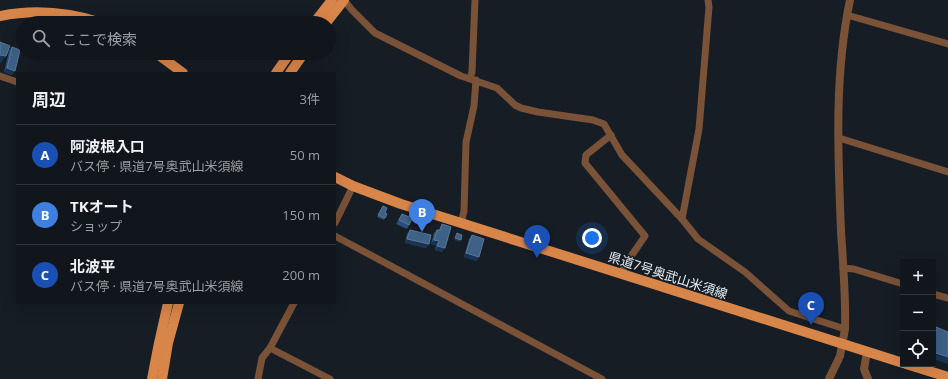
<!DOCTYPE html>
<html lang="ja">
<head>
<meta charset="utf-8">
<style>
	body { margin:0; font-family:"Open Sans","Noto Sans JP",sans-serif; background:#1e2329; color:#f1f3f6 }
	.controls { position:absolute; right:12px; bottom:12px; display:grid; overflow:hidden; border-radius:0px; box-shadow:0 4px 16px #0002 }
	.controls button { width:36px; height:36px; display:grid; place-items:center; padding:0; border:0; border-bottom:1px solid #30353b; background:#10161c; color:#f1f3f6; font:20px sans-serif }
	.you { position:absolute; left:592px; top:238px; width:14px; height:14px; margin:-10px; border:3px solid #fff; border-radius:50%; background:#1a73e8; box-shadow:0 0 0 6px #1a73e833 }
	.badge { display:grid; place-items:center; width:26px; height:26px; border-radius:50%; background:#d93025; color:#fff; font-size:13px; font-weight:700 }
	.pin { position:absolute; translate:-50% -33px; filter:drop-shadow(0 1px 2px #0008) }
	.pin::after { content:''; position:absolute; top:21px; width:14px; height:12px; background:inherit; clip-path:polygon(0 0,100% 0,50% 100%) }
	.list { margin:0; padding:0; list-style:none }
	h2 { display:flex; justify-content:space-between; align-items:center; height:52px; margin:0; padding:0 16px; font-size:17px }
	h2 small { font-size:13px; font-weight:400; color:#9c9fa3 }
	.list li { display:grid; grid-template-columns:26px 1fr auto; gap:12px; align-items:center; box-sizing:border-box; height:60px; padding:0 16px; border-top:1px solid #30353b }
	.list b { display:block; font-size:15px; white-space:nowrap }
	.list p { margin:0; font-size:13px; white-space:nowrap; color:#9c9fa3 }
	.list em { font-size:13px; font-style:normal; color:#9c9fa3 }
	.icon { flex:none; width:22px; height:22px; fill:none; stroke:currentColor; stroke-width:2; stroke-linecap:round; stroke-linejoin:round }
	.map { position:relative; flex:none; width:948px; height:379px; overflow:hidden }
	.search { position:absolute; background:#10161c; box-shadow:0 4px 16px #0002; left:16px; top:16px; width:320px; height:44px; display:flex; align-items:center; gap:10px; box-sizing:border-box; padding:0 14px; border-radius:22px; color:#9c9fa3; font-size:15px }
	.panel { position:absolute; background:#10161c; box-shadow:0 4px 16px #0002; left:16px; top:72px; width:320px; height:232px; border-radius:0px }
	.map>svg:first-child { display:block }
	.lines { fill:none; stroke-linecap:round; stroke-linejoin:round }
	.minor { stroke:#795237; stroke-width:7 }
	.tertiary { stroke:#795237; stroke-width:8 }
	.primary { stroke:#d8854a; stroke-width:10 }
	.wall { fill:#295079 }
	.shaded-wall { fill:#193452 }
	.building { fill:#3e6186; stroke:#597798 }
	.labels { text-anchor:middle; stroke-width:3; stroke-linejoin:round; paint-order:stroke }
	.street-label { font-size:13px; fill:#e9eef4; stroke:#161d25 }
</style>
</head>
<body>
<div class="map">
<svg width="948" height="379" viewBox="0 0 948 379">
	<rect width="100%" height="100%" fill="#161d25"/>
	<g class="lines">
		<g class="minor">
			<polyline points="344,0 352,10 375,33 461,76 497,88 515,105 521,108 538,112 593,120 604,124 622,155 682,219 698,239 745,272 789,311 845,329"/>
			<polyline points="847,15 948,44"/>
			<polyline points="0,76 17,82"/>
			<polyline points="470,79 472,72 475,0"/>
			<polyline points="611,135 586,155 585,163 645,236 625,265 621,274"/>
			<polyline points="839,138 948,172"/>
			<polyline points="682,219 699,129 709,7 708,0"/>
			<polyline points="335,223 353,186"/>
			<polyline points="461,223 464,211 466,142 474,106 476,80"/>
			<polyline points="335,236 602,379"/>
			<polyline points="843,268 854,269 903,284"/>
			<polyline points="933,294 948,298"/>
			<polyline points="270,348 330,379"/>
			<polyline points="258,379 262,358 270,348 294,303"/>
		</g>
		<g class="tertiary">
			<polyline points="867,352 864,369 868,379"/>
			<path d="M829,379L840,356L845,329C846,297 843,264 841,231C838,155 834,76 850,0"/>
		</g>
		<g class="primary">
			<path d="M0,16C35,9 68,12 102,23"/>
			<polyline points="314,23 332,0"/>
			<polyline points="326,23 344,0"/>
			<polyline points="156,53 183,73"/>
			<polyline points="276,73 290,53"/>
			<polyline points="290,73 304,53"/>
			<polyline points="335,177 353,186 401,204 903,363"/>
			<polyline points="906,364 948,377"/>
			<polyline points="152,379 159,343 168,303"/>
			<polyline points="162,379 168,343 179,303"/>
		</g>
	</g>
	<g class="wall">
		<polygon points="12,47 12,75 4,72 9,51"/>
		<polygon points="383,206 385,213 385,218 384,220 377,217"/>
		<polygon points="410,213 409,225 407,229 396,224 402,214 408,217"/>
		<polygon points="442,224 442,252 435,250 436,245 431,244 434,233 437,230 439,230"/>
		<polygon points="410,230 429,244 426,248 405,243 407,234"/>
		<polygon points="472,235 479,257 476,261 464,257 469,239"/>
	</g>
	<g class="shaded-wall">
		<polygon points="81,53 95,53 93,55"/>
		<polygon points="0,55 6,56 0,64"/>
		<polygon points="7,68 15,71 12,75 4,72"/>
		<polygon points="455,238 461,240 459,242 454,240"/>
		<polygon points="407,239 429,244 426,248 405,243"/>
		<polygon points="434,240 439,241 436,245 431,244"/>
		<polygon points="437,246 445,248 442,252 435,250"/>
		<polygon points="466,253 479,257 476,261 464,257"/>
		<polygon points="933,352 948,357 948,364 933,359"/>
	</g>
	<g class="building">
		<polygon points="0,42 10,46 6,56 0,55"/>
		<polygon points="12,47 20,50 15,71 7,68"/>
		<polygon points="383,206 387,208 385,213 387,214 385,218 378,215"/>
		<polygon points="410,213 414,215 409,225 399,220 402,214 409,217"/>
		<polygon points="442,224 451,227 445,248 437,246 439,241 434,240 437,230 440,230"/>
		<polygon points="410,230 431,235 429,244 407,239"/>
		<polygon points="457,233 462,235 461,240 455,238"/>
		<polygon points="472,235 484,239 479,257 466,253"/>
		<polygon points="936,327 948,332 948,357 933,352 933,335"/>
	</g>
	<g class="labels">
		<g class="street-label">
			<text transform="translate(668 275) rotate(18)" y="5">県道7号奥武山米須線</text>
		</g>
	</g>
</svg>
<div class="controls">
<button>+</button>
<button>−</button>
<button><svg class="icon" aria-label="locate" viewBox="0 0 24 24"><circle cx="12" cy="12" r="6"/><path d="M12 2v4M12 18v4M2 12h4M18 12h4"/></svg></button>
</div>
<div class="you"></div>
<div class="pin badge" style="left:537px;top:258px;background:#1a4fb4">A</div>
<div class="pin badge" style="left:422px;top:232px;background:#3f7fe0">B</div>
<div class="pin badge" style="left:811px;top:325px;background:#1a4fb4">C</div>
<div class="search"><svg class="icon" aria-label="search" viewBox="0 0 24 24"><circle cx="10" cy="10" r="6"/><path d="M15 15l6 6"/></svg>ここで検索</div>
<section class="panel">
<h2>周辺<small>3件</small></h2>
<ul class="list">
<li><span class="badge" style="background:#1a4fb4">A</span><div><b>阿波根入口</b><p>バス停 · 県道7号奥武山米須線</p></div><em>50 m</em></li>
<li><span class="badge" style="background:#3f7fe0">B</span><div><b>TKオート</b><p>ショップ</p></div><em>150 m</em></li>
<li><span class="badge" style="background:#1a4fb4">C</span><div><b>北波平</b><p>バス停 · 県道7号奥武山米須線</p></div><em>200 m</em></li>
</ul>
</section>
</div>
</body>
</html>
